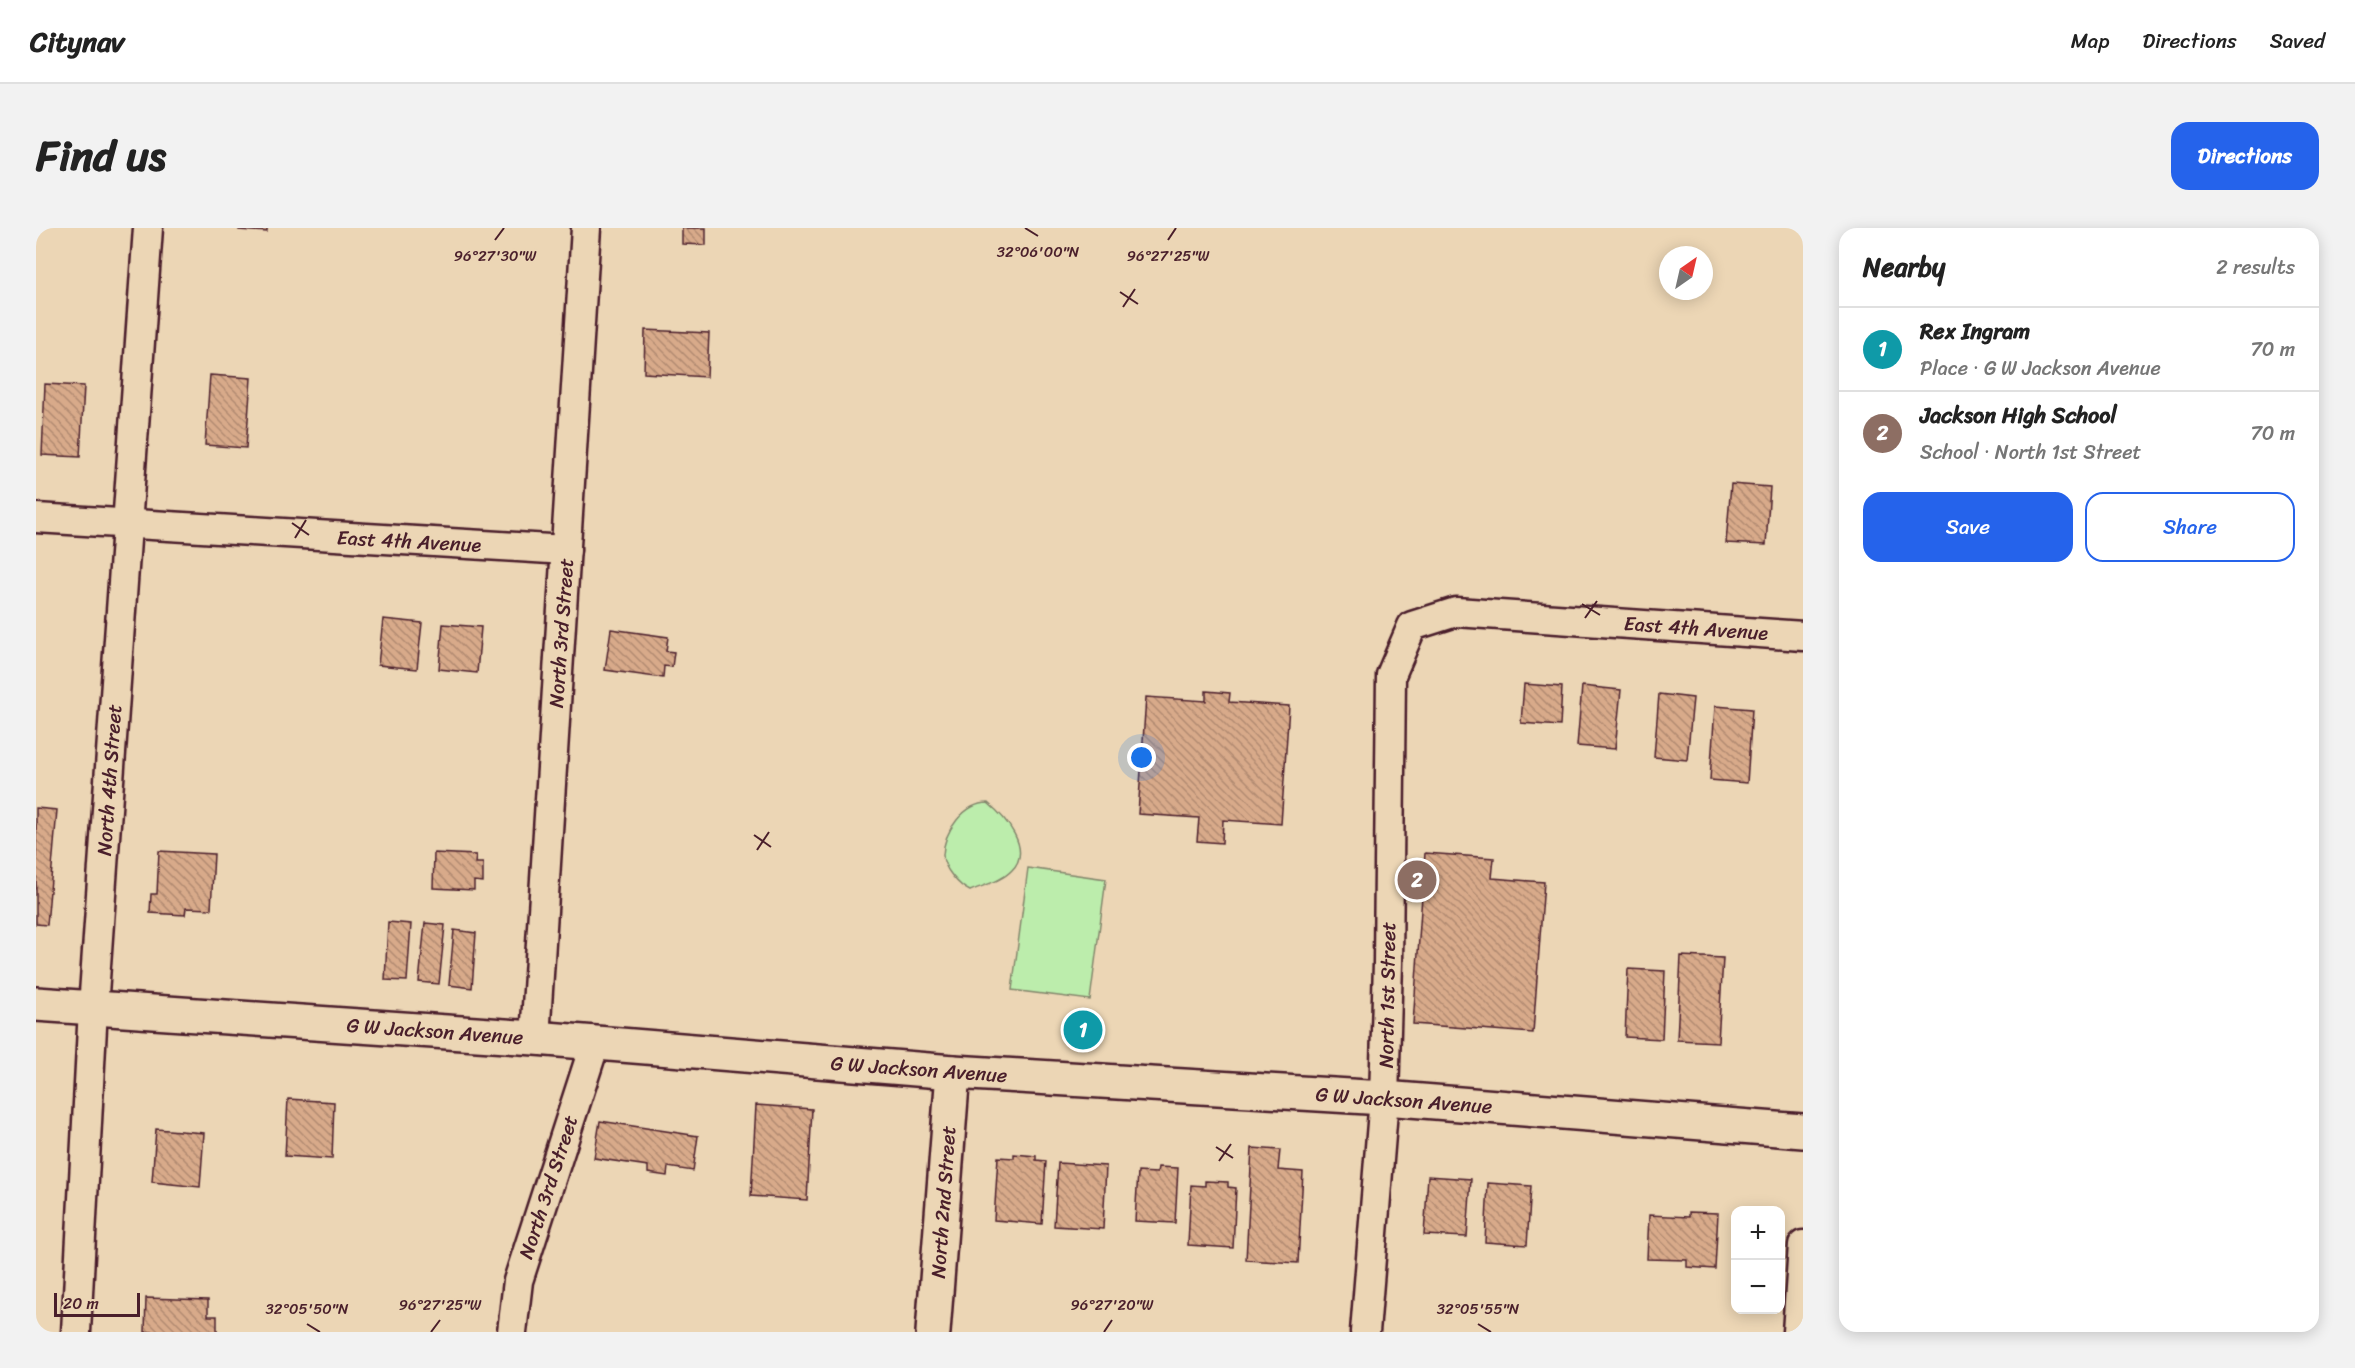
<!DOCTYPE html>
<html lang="en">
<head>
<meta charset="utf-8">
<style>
	body { margin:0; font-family:Sriracha,sans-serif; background:#f2f2f2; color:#222 }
	.controls { position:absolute; right:18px; bottom:18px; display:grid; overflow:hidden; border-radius:12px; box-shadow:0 3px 15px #0003 }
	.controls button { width:54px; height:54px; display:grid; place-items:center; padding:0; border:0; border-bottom:2px solid #e0e0e0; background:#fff; color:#222; font:30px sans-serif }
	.compass { position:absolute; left:1623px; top:18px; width:54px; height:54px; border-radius:50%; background:#fff; box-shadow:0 3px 15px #0003; rotate:34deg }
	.scale { position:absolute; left:18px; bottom:15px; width:86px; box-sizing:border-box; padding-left:6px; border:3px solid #4a1f2b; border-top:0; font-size:16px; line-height:21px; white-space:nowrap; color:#4a1f2b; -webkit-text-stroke:4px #ecd6b5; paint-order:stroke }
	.you { position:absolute; left:1106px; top:530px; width:21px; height:21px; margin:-15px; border:4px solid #fff; border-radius:50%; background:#1a73e8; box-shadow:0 0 0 9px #1a73e833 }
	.badge { display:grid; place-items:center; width:39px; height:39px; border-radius:50%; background:#2563eb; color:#fff; font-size:20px; font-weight:700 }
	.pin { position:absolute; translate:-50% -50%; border:3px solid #fff; box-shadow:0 2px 6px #0006 }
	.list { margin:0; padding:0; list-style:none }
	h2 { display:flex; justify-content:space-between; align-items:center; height:78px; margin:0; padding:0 24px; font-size:26px }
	h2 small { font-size:20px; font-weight:400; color:#767676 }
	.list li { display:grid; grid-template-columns:39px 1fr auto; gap:18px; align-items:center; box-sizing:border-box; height:84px; padding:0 24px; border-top:2px solid #e0e0e0 }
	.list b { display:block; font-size:22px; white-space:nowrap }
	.list p { margin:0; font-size:20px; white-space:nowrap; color:#767676 }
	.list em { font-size:20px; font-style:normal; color:#767676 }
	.actions { display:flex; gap:12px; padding:18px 24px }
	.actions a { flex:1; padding:14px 0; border:2px solid #2563eb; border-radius:18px; text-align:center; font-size:21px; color:#2563eb }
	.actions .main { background:#2563eb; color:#fff }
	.map { position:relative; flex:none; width:1767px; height:1104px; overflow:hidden; border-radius:18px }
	header { display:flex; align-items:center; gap:36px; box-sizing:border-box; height:84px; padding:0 30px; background:#fff; border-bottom:2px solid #e0e0e0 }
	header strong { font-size:28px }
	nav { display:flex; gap:33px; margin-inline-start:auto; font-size:21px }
	.intro { display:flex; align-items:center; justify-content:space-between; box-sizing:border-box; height:144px; padding:0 36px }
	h1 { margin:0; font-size:42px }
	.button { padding:15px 27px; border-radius:18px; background:#2563eb; color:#fff; font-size:21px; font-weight:700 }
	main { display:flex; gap:36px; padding:0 36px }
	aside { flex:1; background:#fff; border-radius:18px; box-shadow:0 3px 15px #0003 }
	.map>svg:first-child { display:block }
	.park { fill:#bcedac; stroke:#83866c; stroke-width:1.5 }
	.building { fill:url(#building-back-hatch); stroke:#4a1f2b; stroke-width:1.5 }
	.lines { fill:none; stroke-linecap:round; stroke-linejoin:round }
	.minor-casing { stroke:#4a1f2b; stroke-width:33 }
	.tertiary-casing { stroke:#4a1f2b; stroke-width:38 }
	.minor { stroke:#ecd6b5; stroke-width:28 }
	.tertiary { stroke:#ecd6b5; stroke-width:33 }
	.ticks { fill:none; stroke:#4a1f2b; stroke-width:2 }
	.labels { text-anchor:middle; stroke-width:4.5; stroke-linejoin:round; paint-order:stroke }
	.street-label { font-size:20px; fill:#4a1f2b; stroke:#ecd6b5 }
	.ticks-label { font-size:15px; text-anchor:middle; fill:#4a1f2b; stroke:#ecd6b5; stroke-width:4.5; stroke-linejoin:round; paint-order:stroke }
</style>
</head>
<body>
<header>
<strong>Citynav</strong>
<nav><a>Map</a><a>Directions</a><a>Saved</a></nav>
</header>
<div class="intro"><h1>Find us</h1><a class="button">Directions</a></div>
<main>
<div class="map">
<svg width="1767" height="1104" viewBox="0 0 1767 1104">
	<defs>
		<pattern id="building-back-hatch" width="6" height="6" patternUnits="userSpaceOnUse" patternTransform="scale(1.5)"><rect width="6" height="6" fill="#d8aa8a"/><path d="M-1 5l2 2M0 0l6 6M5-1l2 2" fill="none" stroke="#b18a71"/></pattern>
	</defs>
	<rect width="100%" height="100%" fill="#ecd6b5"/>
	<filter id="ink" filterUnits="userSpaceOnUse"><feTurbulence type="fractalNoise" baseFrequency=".0167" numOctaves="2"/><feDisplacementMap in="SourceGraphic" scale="12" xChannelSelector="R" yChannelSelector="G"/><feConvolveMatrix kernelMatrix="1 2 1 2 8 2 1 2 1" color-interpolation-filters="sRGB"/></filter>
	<g filter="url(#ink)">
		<g class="park">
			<path d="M952,575C969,589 997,621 976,642C966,653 948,657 934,663C923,658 907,640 907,627C908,603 928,575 952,575Z"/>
			<polygon points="992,640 1070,651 1054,772 976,762"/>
		</g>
		<g class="building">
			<polygon points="203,0 231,0 231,4 203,2"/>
			<polygon points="646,0 670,0 670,17 646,16"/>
			<polygon points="609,102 673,105 671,149 608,145"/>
			<polygon points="174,147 215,150 210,220 169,217"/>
			<polygon points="9,156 48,158 44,229 6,227"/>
			<polygon points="1695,256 1734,259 1730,317 1690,315"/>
			<polygon points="347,391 386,395 381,441 342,437"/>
			<polygon points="407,396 445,399 441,445 403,441"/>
			<polygon points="575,401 632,409 630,423 638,424 636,439 628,438 627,450 569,442"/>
			<polygon points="1488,456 1526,459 1524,498 1485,495"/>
			<polygon points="1546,458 1585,462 1579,521 1541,518"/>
			<polygon points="1170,463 1194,465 1193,474 1253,478 1245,596 1187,592 1186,615 1161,613 1163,590 1102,586 1110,469 1170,473"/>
			<polygon points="1623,466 1657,470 1651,532 1618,529"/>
			<polygon points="1679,478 1716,481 1711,555 1674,552"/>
			<polygon points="0,580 21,582 11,697 0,696"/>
			<polygon points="123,623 178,626 175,681 150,680 149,687 114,685 115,666 121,666"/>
			<polygon points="398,625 440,627 439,635 447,635 447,654 438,653 438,662 397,660"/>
			<polygon points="1389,625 1458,630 1456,650 1508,654 1497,805 1377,796"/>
			<polygon points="352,694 375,696 371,753 349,752"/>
			<polygon points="389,695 409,697 403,756 383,754"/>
			<polygon points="418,702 440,705 436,760 413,757"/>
			<polygon points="1645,728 1687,730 1682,814 1641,812"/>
			<polygon points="1592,741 1629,743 1626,811 1589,809"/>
			<polygon points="252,871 298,874 296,931 249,928"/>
			<polygon points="720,877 776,881 771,972 715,968"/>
			<polygon points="564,893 662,908 657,943 632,939 631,948 612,945 612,938 558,930"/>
			<polygon points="120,901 168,905 164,959 116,954"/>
			<polygon points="1216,920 1244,922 1242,942 1267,944 1262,1035 1210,1032"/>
			<polygon points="978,926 1000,928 1000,932 1010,933 1006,996 958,992 962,929 978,930"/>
			<polygon points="1022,935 1070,938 1067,1001 1018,998"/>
			<polygon points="1122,939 1142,940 1139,995 1099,993 1102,944 1121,945"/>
			<polygon points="1392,948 1435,951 1431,1009 1388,1007"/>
			<polygon points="1169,953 1192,954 1192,959 1200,960 1197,1020 1152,1017 1155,957 1169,958"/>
			<polygon points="1452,955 1495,958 1491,1017 1449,1014"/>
			<polygon points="1653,984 1682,985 1679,1041 1651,1039 1651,1032 1611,1031 1613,987 1653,989"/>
			<polygon points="110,1070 172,1072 172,1088 181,1088 181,1104 109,1104"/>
		</g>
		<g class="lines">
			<g class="minor-casing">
				<g id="minor">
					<polyline points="0,290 530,322"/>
					<polyline points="499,810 550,0"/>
					<polyline points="40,1104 57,780 112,0"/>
					<polyline points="476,1104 482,1053 559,815"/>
					<polyline points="1329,1104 1348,870 1352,735 1355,447 1376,398 1420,384 1767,408"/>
					<polyline points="1761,1104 1767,1017"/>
				</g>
			</g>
			<g class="tertiary-casing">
				<g id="tertiary">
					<polyline points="0,776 499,810 917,844 1348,870 1767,903"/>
					<polyline points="897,1104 917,844"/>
				</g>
			</g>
			<use href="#minor" class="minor"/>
			<use href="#tertiary" class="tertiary"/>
		</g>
	</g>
	<path class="ticks" d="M989,0L1002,8M459,12L468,0M1132,12L1140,0M1084,64L1102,76M1087,79L1099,61M256,295L273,307M259,310L270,292M1546,376L1564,387M1549,390L1561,373M718,607L735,619M721,622L733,604M1180,919L1197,930M1183,933L1195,916M271,1096L284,1104M1442,1096L1455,1104M395,1104L404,1092M1068,1104L1076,1092"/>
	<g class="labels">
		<g class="street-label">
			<text transform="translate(373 313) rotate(3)" y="7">East 4th Avenue</text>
			<text transform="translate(1660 400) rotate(4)" y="7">East 4th Avenue</text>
			<text transform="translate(525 405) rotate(-86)" y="7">North 3rd Street</text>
			<text transform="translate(73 552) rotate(-86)" y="7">North 4th Street</text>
			<text transform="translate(1351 767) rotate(-89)" y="7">North 1st Street</text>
			<text transform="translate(399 803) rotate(4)" y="7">G W Jackson Avenue</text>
			<text transform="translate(883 841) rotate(4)" y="7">G W Jackson Avenue</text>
			<text transform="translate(1368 872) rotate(4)" y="7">G W Jackson Avenue</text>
			<text transform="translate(512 959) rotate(-72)" y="7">North 3rd Street</text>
			<text transform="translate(907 974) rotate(-86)" y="7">North 2nd Street</text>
		</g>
	</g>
	<g class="ticks-label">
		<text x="1002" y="29">32°06'00"N</text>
		<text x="1132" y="33">96°27'25"W</text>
		<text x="459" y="33">96°27'30"W</text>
		<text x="404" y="1082">96°27'25"W</text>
		<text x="1076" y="1082">96°27'20"W</text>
		<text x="271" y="1086">32°05'50"N</text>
		<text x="1442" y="1086">32°05'55"N</text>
	</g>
</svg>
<div class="controls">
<button>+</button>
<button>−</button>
</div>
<svg class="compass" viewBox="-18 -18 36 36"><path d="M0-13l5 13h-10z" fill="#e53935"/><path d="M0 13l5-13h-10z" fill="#767676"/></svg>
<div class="scale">20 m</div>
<div class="you"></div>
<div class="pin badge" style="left:1047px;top:802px;background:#0f9aa8">1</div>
<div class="pin badge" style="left:1381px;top:652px;background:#8d6e63">2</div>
</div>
<aside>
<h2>Nearby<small>2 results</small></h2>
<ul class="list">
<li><span class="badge" style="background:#0f9aa8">1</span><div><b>Rex Ingram</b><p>Place · G W Jackson Avenue</p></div><em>70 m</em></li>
<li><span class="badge" style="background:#8d6e63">2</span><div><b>Jackson High School</b><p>School · North 1st Street</p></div><em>70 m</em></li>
</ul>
<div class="actions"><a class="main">Save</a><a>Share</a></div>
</aside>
</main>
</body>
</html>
